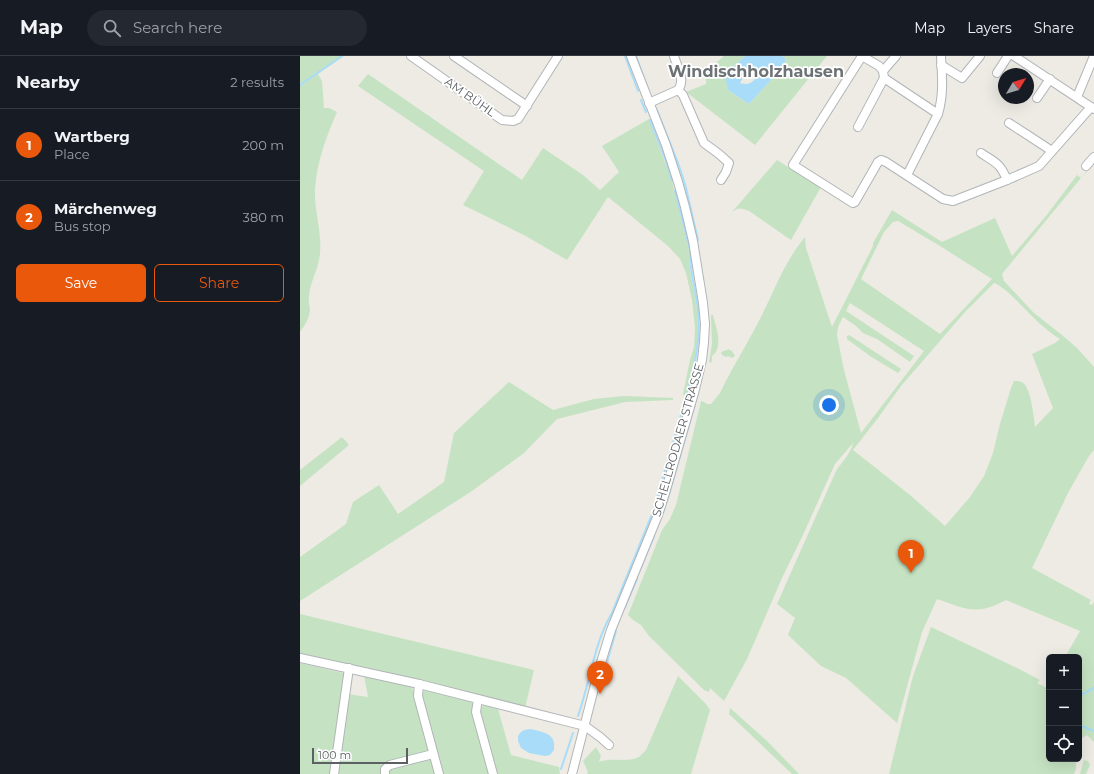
<!DOCTYPE html>
<html lang="en">
<head>
<meta charset="utf-8">
<style>
	body { margin:0; font-family:Montserrat,sans-serif; background:#242831; color:#f1f3f6 }
	.controls { position:absolute; right:12px; bottom:12px; display:grid; overflow:hidden; border-radius:6px; box-shadow:0 4px 16px #0002 }
	.controls button { width:36px; height:36px; display:grid; place-items:center; padding:0; border:0; border-bottom:1px solid #363941; background:#171b24; color:#f1f3f6; font:20px sans-serif }
	.compass { position:absolute; left:698px; top:12px; width:36px; height:36px; border-radius:50%; background:#171b24; box-shadow:0 4px 16px #0002; rotate:52deg }
	.scale { position:absolute; left:12px; bottom:10px; width:96px; box-sizing:border-box; padding-left:4px; border:2px solid #5c6063; border-top:0; font-size:11px; line-height:14px; white-space:nowrap; color:#5c6063; -webkit-text-stroke:3px #fff; paint-order:stroke }
	.you { position:absolute; left:529px; top:349px; width:14px; height:14px; margin:-10px; border:3px solid #fff; border-radius:50%; background:#1a73e8; box-shadow:0 0 0 6px #1a73e833 }
	.badge { display:grid; place-items:center; width:26px; height:26px; border-radius:50%; background:#ea580c; color:#fff; font-size:13px; font-weight:700 }
	.pin { position:absolute; translate:-50% -33px; filter:drop-shadow(0 1px 2px #0008) }
	.pin::after { content:''; position:absolute; top:21px; width:14px; height:12px; background:inherit; clip-path:polygon(0 0,100% 0,50% 100%) }
	.list { margin:0; padding:0; list-style:none }
	h2 { display:flex; justify-content:space-between; align-items:center; height:52px; margin:0; padding:0 16px; font-size:17px }
	h2 small { font-size:13px; font-weight:400; color:#9ea1a6 }
	.list li { display:grid; grid-template-columns:26px 1fr auto; gap:12px; align-items:center; box-sizing:border-box; height:72px; padding:0 16px; border-top:1px solid #363941 }
	.list b { display:block; font-size:15px; white-space:nowrap }
	.list p { margin:0; font-size:13px; white-space:nowrap; color:#9ea1a6 }
	.list em { font-size:13px; font-style:normal; color:#9ea1a6 }
	.actions { display:flex; gap:8px; padding:12px 16px }
	.actions a { flex:1; padding:9px 0; border:1px solid #ea580c; border-radius:6px; text-align:center; font-size:14px; color:#ea580c }
	.actions .main { background:#ea580c; color:#fff }
	.icon { flex:none; width:22px; height:22px; fill:none; stroke:currentColor; stroke-width:2; stroke-linecap:round; stroke-linejoin:round }
	.map { position:relative; flex:none; width:794px; height:718px; overflow:hidden }
	header { display:flex; align-items:center; gap:24px; box-sizing:border-box; height:56px; padding:0 20px; background:#171b24; border-bottom:1px solid #363941 }
	header strong { font-size:19px }
	nav { display:flex; gap:22px; margin-inline-start:auto; font-size:14px }
	.search { width:280px; height:36px; background:#242831; display:flex; align-items:center; gap:10px; box-sizing:border-box; padding:0 14px; border-radius:22px; color:#9ea1a6; font-size:15px }
	main { display:flex }
	aside { flex:1; background:#171b24 }
	.map>svg:first-child { display:block }
	.green { fill:#c5e3c2; fill-rule:evenodd }
	.water { fill:#a9dcf9; fill-rule:evenodd }
	.lines { fill:none; stroke-linecap:round; stroke-linejoin:round }
	.stream { stroke:#a9dcf9; stroke-width:2 }
	.minor-casing { stroke:#b1b5b8; stroke-width:10 }
	.minor { stroke:#fff; stroke-width:8 }
	.labels { text-anchor:middle; stroke-width:3.5; stroke-linejoin:round; paint-order:stroke }
	.street-label { font-size:12px; fill:#5c6063; stroke:#fff }
	.district-label { font-size:16px; font-weight:bold; fill:#6d7275; stroke:#fff }
</style>
</head>
<body>
<header>
<strong>Map</strong>
<div class="search"><svg class="icon" aria-label="search" viewBox="0 0 24 24"><circle cx="10" cy="10" r="6"/><path d="M15 15l6 6"/></svg>Search here</div>
<nav><a>Map</a><a>Layers</a><a>Share</a></nav>
</header>
<main>
<aside>
<h2>Nearby<small>2 results</small></h2>
<ul class="list">
<li><span class="badge">1</span><div><b>Wartberg</b><p>Place</p></div><em>200 m</em></li>
<li><span class="badge">2</span><div><b>Märchenweg</b><p>Bus stop</p></div><em>380 m</em></li>
</ul>
<div class="actions"><a class="main">Save</a><a>Share</a></div>
</aside>
<div class="map">
<svg width="794" height="718" viewBox="0 0 794 718">
	<rect width="100%" height="100%" fill="#edebe4"/>
	<g class="green">
		<path d="M0,0H44L18,18L22,25L24,52H29L37,56C26,81 17,106 15,133C14,154 22,176 20,197C19,213 9,227 9,242C8,246 10,250 10,254C9,263 5,269 0,276Z"/>
		<polygon points="423,0 445,0 431,13 428,34 449,48 479,15 486,4 483,0 527,0 455,89 386,36 406,28 406,15 423,1"/>
		<path d="M68,18L222,124L243,92L283,119L300,134L319,116L302,90L349,63L372,125L389,194C388,214 395,234 397,254C400,286 394,312 385,342L383,338L390,304L394,291L395,272L392,244L386,217L380,203L368,190L308,141L267,204L224,179L163,149L184,115L58,30Z"/>
		<path d="M477,104L521,131L491,184L449,155C441,152 439,151 432,156Z"/>
		<path d="M794,106V108L781,122L702,218L704,225L734,257L762,279L777,292L794,311V394L789,400L769,435L732,512L791,544L789,548L792,549L794,546V686L787,679L779,684V601H765L780,575L706,544C677,560 666,553 637,543L622,576L597,667L546,622L521,610L488,579L495,562L477,548L536,415C542,406 551,397 553,387L535,408L502,481L482,522L447,603L424,645L410,632L409,636L404,634L349,580L341,569L333,564L328,559L362,474L370,463L376,449L401,345L404,346L407,348H411L420,337C433,310 449,285 462,259C476,231 485,205 505,181L506,192L532,271L573,190V187L592,154L642,186L695,162L712,200L746,160L777,119L781,122ZM598,165L640,190L692,223L640,278L561,223L584,176L593,166ZM695,227C710,235 721,250 733,261C741,269 750,277 760,283L755,287L732,298L753,352L735,371C734,362 731,332 723,327C721,325 717,325 714,325L711,332L700,368L693,397L684,420L670,441L645,470L610,439L553,394L578,362L601,330L665,256L693,228ZM550,247L624,295L561,377L544,314L537,279L538,271L543,261L556,270L563,277L577,283L610,306L614,300L546,255Z"/>
		<path d="M411,259H413C416,272 424,291 412,300V305L411,307L409,306L412,288L411,261Z"/>
		<polygon points="549,279 601,313 598,317 570,300 547,283 547,280"/>
		<polygon points="428,293 432,295 435,300 432,302 428,300 426,301 422,299 421,296 427,294"/>
		<polygon points="209,326 253,354 294,343 324,340 373,342 373,344 325,346 257,363 224,397 172,435 0,545 0,501 46,468 53,446 79,429 98,458 144,426 154,377"/>
		<polygon points="42,381 49,389 0,430 0,414"/>
		<polygon points="0,558 234,614 225,652 0,597"/>
		<polygon points="631,571 719,613 740,624 737,627 749,633 749,638 748,638 749,703 776,703 776,713 774,718 589,718 613,620"/>
		<polygon points="0,607 43,617 45,620 32,718 0,718"/>
		<polygon points="64,619 112,631 129,690 127,696 82,711 81,718 37,718 47,638 68,641"/>
		<path d="M378,620L406,648L410,654L391,718H287L288,716L283,705L296,691L301,700L299,706C311,701 328,707 339,701C341,699 344,696 346,694Z"/>
		<polygon points="125,634 169,645 172,647 191,718 142,718 121,639"/>
		<polygon points="183,649 198,653 211,699 259,711 260,718 196,718 180,656"/>
		<polygon points="430,652 466,684 499,718 492,718 429,658"/>
		<polygon points="130,703 133,704 136,718 87,718 91,712"/>
		<polygon points="784,704 788,705 790,709 786,718 780,718"/>
	</g>
	<g class="water">
		<path d="M445,0H483L486,4L479,15L449,48L428,34L426,24L431,13ZM453,13H456L458,17C455,26 449,30 440,27L444,20Z"/>
		<path d="M231,673C245,677 256,677 254,694L250,699L245,700L229,697L221,692L218,685V680L220,677L224,674Z"/>
	</g>
	<g class="lines">
		<g class="stream">
			<polyline points="325,0 338,35"/>
			<polyline points="336,0 348,33"/>
			<polyline points="0,29 42,0"/>
			<polyline points="341,44 346,56"/>
			<polyline points="357,54 378,107 385,128 398,184"/>
			<polyline points="350,64 366,105 372,125"/>
			<path d="M375,135L390,194C389,214 396,234 398,254C401,286 394,312 386,342"/>
			<polyline points="362,460 368,442 395,348"/>
			<polyline points="339,516 354,480"/>
			<polyline points="325,551 337,523"/>
			<polyline points="303,620 316,575"/>
			<polyline points="779,640 794,632"/>
			<path d="M278,660C290,626 294,587 312,557L353,456L384,349"/>
			<polyline points="779,669 794,675"/>
			<polyline points="261,713 273,677"/>
		</g>
		<g class="minor-casing">
			<g id="minor">
				<polyline points="111,0 202,64 213,65 218,63 258,0"/>
				<polyline points="154,0 227,50"/>
				<polyline points="562,0 493,109 553,147 555,146 578,106 581,104 586,106 643,143 653,145 707,124 739,110 791,51"/>
				<polyline points="562,0 579,10 583,15"/>
				<polyline points="596,0 583,15 584,22 638,58"/>
				<polyline points="714,0 794,53"/>
				<polyline points="641,9 662,22 680,0"/>
				<polyline points="697,17 708,0"/>
				<polyline points="378,34 383,39 404,87 419,98 429,107 426,116 421,124"/>
				<polyline points="777,41 794,0"/>
				<polyline points="737,42 750,23"/>
				<path d="M349,47L378,34C386,24 377,11 374,0"/>
				<polyline points="709,67 752,95"/>
				<polyline points="558,71 583,24 584,22"/>
				<path d="M681,97C696,107 700,107 707,124"/>
				<polyline points="786,110 794,101"/>
				<path d="M607,119L638,58C644,38 642,20 641,0"/>
				<polyline points="0,602 119,628 285,670 300,681 309,689"/>
				<polyline points="119,628 118,640 139,718"/>
				<polyline points="178,643 176,656 193,718"/>
				<polyline points="34,718 49,612"/>
				<polyline points="85,718 85,713 90,709 133,698"/>
				<polyline points="272,718 299,613 311,574 358,459 365,437 394,337 402,304 404,286 405,268 403,247 393,185 385,151 378,126 366,89 331,0"/>
			</g>
		</g>
		<use href="#minor" class="minor"/>
	</g>
	<g class="labels">
		<g class="street-label">
			<text transform="translate(170 41) rotate(35)" y="4">AM BÜHL</text>
			<text transform="translate(378 384) rotate(-74)" y="4">SCHELLRODAER STRASSE</text>
		</g>
		<g class="district-label">
			<text x="456" y="21">Windischholzhausen</text>
		</g>
	</g>
</svg>
<div class="controls">
<button>+</button>
<button>−</button>
<button><svg class="icon" aria-label="locate" viewBox="0 0 24 24"><circle cx="12" cy="12" r="6"/><path d="M12 2v4M12 18v4M2 12h4M18 12h4"/></svg></button>
</div>
<svg class="compass" viewBox="-18 -18 36 36"><path d="M0-13l5 13h-10z" fill="#e53935"/><path d="M0 13l5-13h-10z" fill="#9ea1a6"/></svg>
<div class="scale">100 m</div>
<div class="you"></div>
<div class="pin badge" style="left:611px;top:517px">1</div>
<div class="pin badge" style="left:300px;top:638px">2</div>
</div>
</main>
</body>
</html>
